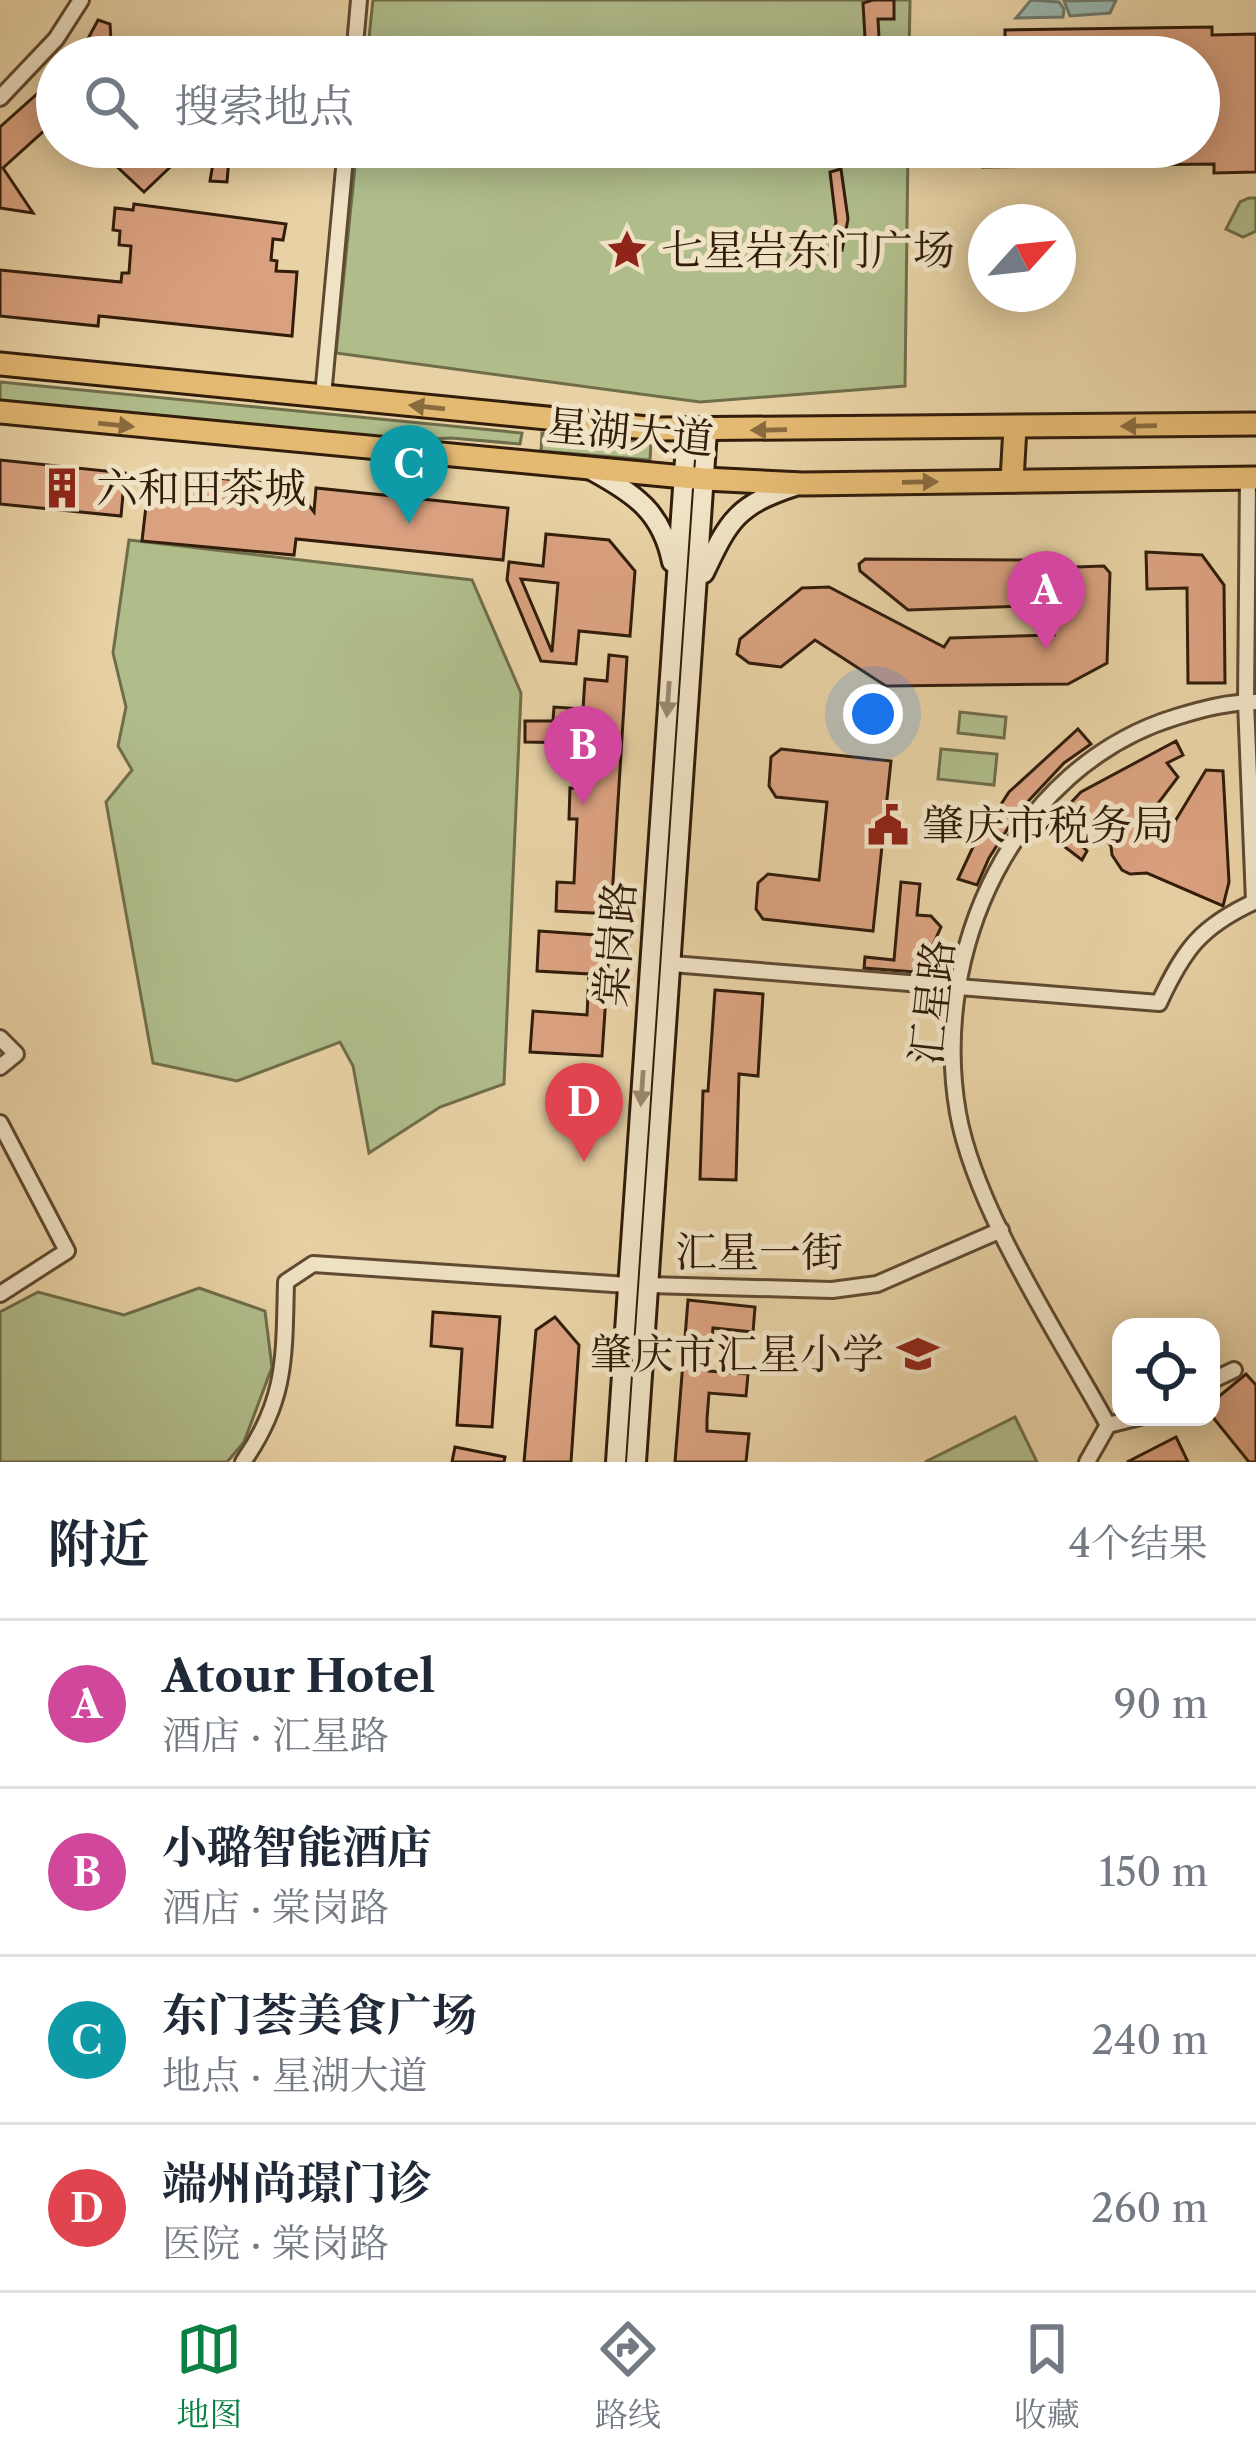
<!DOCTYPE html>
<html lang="zh">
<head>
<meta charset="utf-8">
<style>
	body { margin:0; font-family:"Libre Caslon Text","Noto Serif SC",serif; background:#f6f6f7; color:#1f2937 }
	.controls { position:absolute; right:36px; bottom:36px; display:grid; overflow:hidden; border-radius:24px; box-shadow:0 6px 30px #0003 }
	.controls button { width:108px; height:108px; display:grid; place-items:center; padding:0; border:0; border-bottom:3px solid #e0e1e3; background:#fff; color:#1f2937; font:60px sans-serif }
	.compass { position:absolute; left:968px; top:204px; width:108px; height:108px; border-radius:50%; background:#fff; box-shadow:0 6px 30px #0003; rotate:63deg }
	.you { position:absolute; left:873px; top:714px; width:42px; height:42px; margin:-30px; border:9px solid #fff; border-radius:50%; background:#1a73e8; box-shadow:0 0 0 18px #1a73e833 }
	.badge { display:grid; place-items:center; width:78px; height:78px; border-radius:50%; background:#0b8043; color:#fff; font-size:39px; font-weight:700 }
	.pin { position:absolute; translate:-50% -99px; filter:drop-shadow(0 3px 6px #0008) }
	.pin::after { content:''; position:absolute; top:63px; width:42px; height:36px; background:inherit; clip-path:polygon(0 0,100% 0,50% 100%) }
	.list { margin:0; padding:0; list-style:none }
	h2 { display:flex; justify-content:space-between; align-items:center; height:156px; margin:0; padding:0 48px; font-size:51px }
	h2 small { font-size:39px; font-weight:400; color:#747a83 }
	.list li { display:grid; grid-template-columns:78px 1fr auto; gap:36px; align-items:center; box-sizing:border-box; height:168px; padding:0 48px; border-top:3px solid #e0e1e3 }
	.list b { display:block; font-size:45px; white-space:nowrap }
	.list p { margin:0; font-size:39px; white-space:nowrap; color:#747a83 }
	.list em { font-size:39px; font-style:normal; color:#747a83 }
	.icon { flex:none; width:66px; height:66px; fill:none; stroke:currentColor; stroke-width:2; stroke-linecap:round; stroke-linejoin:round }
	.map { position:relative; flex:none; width:1256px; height:1462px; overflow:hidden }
	.search { position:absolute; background:#fff; box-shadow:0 6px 30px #0003; left:36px; right:36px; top:36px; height:132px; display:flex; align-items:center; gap:30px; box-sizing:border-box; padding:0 42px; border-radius:66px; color:#747a83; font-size:45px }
	.sheet { height:828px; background:#fff }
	nav { display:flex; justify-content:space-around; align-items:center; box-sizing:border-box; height:168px; border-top:3px solid #e0e1e3; background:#fff; font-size:33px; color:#747a83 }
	nav a { display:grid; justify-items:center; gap:6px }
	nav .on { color:#0b8043 }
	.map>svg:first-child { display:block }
	.green { fill:#b0bd8b; stroke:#706d4a; stroke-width:3 }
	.water { fill:#99b6af; stroke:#6f796d; stroke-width:3 }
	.building { fill:#dba281; stroke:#311d0a; stroke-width:3; fill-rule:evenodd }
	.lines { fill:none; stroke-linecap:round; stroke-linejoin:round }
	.minor-casing { stroke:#5f4a31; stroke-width:20 }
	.secondary-casing { stroke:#311d0a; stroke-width:24 }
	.primary-casing { stroke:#311d0a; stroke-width:27 }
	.minor { stroke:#f0e2c4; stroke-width:14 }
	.secondary { stroke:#f0e2c4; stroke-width:18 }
	.primary { stroke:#e4b972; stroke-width:21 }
	.oneway { fill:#8a6b3e }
	.oneway2 { fill:#9a8970 }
	.labels { text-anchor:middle; stroke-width:10; stroke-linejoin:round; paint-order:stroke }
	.poi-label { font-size:42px; fill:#311d0a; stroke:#f0e2c4; text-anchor:start }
	.street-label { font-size:42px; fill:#311d0a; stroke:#f0e2c4 }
</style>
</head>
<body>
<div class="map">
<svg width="1256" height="1462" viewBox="0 0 1256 1462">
	<rect width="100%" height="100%" fill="#e8d2a5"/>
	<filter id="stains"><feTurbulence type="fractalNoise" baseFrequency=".00167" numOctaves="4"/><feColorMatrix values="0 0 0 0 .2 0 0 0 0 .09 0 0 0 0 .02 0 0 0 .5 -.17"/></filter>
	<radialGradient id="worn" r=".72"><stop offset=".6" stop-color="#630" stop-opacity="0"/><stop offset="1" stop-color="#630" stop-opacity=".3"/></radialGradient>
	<g class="green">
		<polygon points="373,0 910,0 909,57 367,57"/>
		<polygon points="357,147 908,147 905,386 700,402 336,353"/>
		<polygon points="1249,198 1256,198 1256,231 1243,237 1226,229 1240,202"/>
		<polygon points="0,382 522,433 520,444 451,438 394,441 0,401"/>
		<polygon points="542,433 651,442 650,460 541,451"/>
		<polygon points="129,540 472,580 521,693 504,1084 440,1107 369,1153 353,1066 340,1042 237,1081 153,1063 106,802 132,770 118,746 126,707 113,653"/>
		<polygon points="960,712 1006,717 1004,738 958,733"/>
		<polygon points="941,749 997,754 994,785 938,779"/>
		<polygon points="199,1288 265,1311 272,1367 244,1442 227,1462 0,1462 0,1312 38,1292 124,1315"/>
		<polygon points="1015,1417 1037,1462 925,1462"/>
	</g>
	<g class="water">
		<polygon points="1031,0 1059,2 1064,9 1063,17 1016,18"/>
		<polygon points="1116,0 1110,13 1070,16 1064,1"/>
	</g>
	<g class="building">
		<polygon points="873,0 894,0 894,19 878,19 879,38 865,38 863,3"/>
		<polygon points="98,20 110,24 112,57 91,57 84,46"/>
		<polygon points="1212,27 1212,35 1256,34 1256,172 1214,173 1214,164 983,167 983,147 1199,147 1199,133 1203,133 1203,74 1199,74 1199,57 981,57 981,39 1005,38 1005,30"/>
		<polygon points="57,76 57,119 3,168 33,213 0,208 0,127"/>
		<polygon points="96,147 230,147 227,182 210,181 214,158 185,153 144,192"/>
		<polygon points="841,169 848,219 842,250 830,246 836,222 830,172"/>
		<polygon points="134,204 286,224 283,240 273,239 271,260 277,261 276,271 297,272 292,336 99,316 98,326 0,316 0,270 121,282 122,273 129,273 131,246 119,245 120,231 113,230 115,208 133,210"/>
		<polygon points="0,460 125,473 121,516 0,504"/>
		<polygon points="150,471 294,486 314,512 316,488 508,508 503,560 296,539 294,555 142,541"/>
		<path d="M546,534L609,540L635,571L630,636L579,631L576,664L541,661L507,580L509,562L543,566ZM521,579L558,583L552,652Z"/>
		<polygon points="1146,552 1202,555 1224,585 1225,683 1188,683 1187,588 1147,589"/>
		<polygon points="865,559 1032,560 1050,595 1076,567 1104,566 1110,573 1107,663 1068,684 886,686 815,640 781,667 749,663 737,654 740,639 802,588 829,587 944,647 950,638 1054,635 1053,605 908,610 860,571 859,564"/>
		<polygon points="609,655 627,657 611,914 556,911 557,882 574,883 577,819 569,819 570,788 579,789 581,743 525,742 525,721 553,721 554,707 583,709 585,679 607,681"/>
		<polygon points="1078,729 1091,744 1064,763 1019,811 989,858 977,885 958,879 972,849 1009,792"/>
		<polygon points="1176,741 1183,755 1167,763 1178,777 1153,810 1174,823 1206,770 1223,771 1229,882 1223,906 1147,873 1130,874 1122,870 1112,855 1111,846 1093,822 1074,838 1087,851 1082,860 1044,831 1081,792"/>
		<polygon points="781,749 891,761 873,931 763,919 756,909 758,883 768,874 819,880 827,802 776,797 769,786 771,757"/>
		<polygon points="901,882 920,884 917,915 931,916 941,927 931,949 950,958 929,973 864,968 865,957 894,960"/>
		<polygon points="539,931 610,936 602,1056 530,1052 533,1011 587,1015 589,974 537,971"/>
		<polygon points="715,990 763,994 758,1076 739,1074 736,1180 700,1179 703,1091 708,1091"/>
		<polygon points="688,1300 755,1307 753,1332 713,1328 709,1371 748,1374 746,1396 709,1393 707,1419 707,1431 749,1434 746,1462 675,1462"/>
		<polygon points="433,1312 500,1317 492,1427 457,1425 462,1349 431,1346"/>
		<polygon points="555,1317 579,1345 571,1462 524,1462 536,1330"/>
		<polygon points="1246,1374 1256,1385 1256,1462 1249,1462 1211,1415 1211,1403"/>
		<polygon points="1176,1437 1188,1462 1127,1462"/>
		<polygon points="455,1447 505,1457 504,1462 452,1462"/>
	</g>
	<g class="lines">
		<g class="minor-casing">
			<g id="minor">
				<polyline points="354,57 359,0"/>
				<polyline points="0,98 56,39 81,0"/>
				<polyline points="323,396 346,147"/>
				<polyline points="1248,478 1246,702 1254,901"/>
				<path d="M672,964L1159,1003C1184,949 1201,926 1256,901"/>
				<polyline points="0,1038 16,1054 0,1067"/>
				<polyline points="0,1123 67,1251 0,1294"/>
				<polyline points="649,1285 832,1290 877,1284 1001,1230"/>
				<polyline points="1211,1381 1234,1370"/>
				<path d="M1108,1425C1060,1337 975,1210 958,1113C930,952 1013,767 1176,717C1202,709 1228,702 1256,702"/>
				<polyline points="1108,1425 1140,1417"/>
				<path d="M243,1462C287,1399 284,1357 286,1282L313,1264L628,1285"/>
				<polyline points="1087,1462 1108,1425"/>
			</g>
		</g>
		<g class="secondary-casing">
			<g id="secondary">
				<path d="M593,471C635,494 662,512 672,562"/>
				<path d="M704,573C729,520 737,505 795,486"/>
				<polyline points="616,1462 687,430"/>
				<polyline points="636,1462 707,431"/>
			</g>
		</g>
		<g class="primary-casing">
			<g id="primary">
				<polyline points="0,364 658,429 1256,424"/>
				<polyline points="0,412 705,479 803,484 1256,478"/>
				<polyline points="1012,481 1015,427"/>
			</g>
		</g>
		<use href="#minor" class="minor"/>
		<use href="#secondary" class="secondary"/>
		<use href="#primary" class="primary"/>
	</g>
	<defs><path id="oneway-solid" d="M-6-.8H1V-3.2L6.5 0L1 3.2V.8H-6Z" transform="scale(3)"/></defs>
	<g class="oneway">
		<use href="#oneway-solid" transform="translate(427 407) rotate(-174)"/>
		<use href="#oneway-solid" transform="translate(116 425) rotate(6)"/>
		<use href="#oneway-solid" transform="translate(1139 426) rotate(179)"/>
		<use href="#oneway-solid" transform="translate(769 430) rotate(179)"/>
		<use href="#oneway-solid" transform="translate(920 482) rotate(-1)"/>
	</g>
	<g class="oneway2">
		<use href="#oneway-solid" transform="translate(668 699) rotate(94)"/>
		<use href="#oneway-solid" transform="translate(642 1088) rotate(94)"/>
	</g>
	<defs>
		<g id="sight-bare" transform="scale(3.24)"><path d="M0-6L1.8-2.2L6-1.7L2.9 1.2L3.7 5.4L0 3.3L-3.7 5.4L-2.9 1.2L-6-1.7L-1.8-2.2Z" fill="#8f2418" stroke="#f0e2c4" stroke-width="2.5" paint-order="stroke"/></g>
		<g id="building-bare" transform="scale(3.24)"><path d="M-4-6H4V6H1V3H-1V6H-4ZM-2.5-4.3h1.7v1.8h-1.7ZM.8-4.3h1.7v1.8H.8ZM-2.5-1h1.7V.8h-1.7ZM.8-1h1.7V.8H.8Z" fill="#8f2418" stroke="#f0e2c4" stroke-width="2.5" paint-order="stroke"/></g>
		<g id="civic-bare" transform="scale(3.24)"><path d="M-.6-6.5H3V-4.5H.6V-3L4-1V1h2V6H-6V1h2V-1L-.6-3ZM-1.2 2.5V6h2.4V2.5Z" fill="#8f2418" stroke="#f0e2c4" stroke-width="2.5" paint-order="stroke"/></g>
		<g id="school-bare" transform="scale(3.24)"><path d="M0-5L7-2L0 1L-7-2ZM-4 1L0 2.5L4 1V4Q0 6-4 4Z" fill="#8f2418" stroke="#f0e2c4" stroke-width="2.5" paint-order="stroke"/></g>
	</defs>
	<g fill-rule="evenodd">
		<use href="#sight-bare" x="627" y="250"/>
		<use href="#building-bare" x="62" y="488"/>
		<use href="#civic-bare" x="888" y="825"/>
		<use href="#school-bare" x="918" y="1354"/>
	</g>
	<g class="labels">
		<g class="poi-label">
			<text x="661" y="265">七星岩东门广场</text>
			<text x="96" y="503">六和田茶城</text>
			<text x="922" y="840">肇庆市税务局</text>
			<text x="884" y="1369" text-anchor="end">肇庆市汇星小学</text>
		</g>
		<g class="street-label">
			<text transform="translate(630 432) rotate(5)" y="15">星湖大道</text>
			<text transform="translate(615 944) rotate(-86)" y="15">棠岗路</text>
			<text transform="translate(932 1002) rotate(-84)" y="15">汇星路</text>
			<text x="759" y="1267">汇星一街</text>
		</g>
	</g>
	<rect width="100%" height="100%" filter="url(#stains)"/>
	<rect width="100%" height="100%" fill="url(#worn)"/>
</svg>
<div class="controls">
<button><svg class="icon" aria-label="locate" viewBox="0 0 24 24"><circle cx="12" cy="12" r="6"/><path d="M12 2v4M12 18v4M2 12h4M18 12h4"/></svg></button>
</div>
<svg class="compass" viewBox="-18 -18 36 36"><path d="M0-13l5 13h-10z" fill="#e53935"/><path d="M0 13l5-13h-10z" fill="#747a83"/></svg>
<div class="you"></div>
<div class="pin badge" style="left:1046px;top:650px;background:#d1479c">A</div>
<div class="pin badge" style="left:583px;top:805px;background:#d1479c">B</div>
<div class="pin badge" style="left:409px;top:524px;background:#0f9aa8">C</div>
<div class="pin badge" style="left:584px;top:1162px;background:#e0444e">D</div>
<div class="search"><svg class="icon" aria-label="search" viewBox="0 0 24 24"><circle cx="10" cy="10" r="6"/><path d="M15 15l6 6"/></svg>搜索地点</div>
</div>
<section class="sheet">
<h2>附近<small>4个结果</small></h2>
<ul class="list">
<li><span class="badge" style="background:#d1479c">A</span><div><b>Atour Hotel</b><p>酒店 · 汇星路</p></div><em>90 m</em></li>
<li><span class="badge" style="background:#d1479c">B</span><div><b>小璐智能酒店</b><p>酒店 · 棠岗路</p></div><em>150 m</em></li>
<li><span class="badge" style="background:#0f9aa8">C</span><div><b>东门荟美食广场</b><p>地点 · 星湖大道</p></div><em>240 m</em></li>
<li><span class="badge" style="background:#e0444e">D</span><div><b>端州尚璟门诊</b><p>医院 · 棠岗路</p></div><em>260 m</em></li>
</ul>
</section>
<nav>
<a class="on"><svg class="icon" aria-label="map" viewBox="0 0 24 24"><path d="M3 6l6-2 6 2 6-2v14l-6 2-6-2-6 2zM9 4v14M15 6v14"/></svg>地图</a>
<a><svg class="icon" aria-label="directions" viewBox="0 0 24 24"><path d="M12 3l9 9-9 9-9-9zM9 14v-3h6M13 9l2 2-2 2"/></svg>路线</a>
<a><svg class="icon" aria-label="saved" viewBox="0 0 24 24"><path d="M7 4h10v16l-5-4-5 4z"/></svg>收藏</a>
</nav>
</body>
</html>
